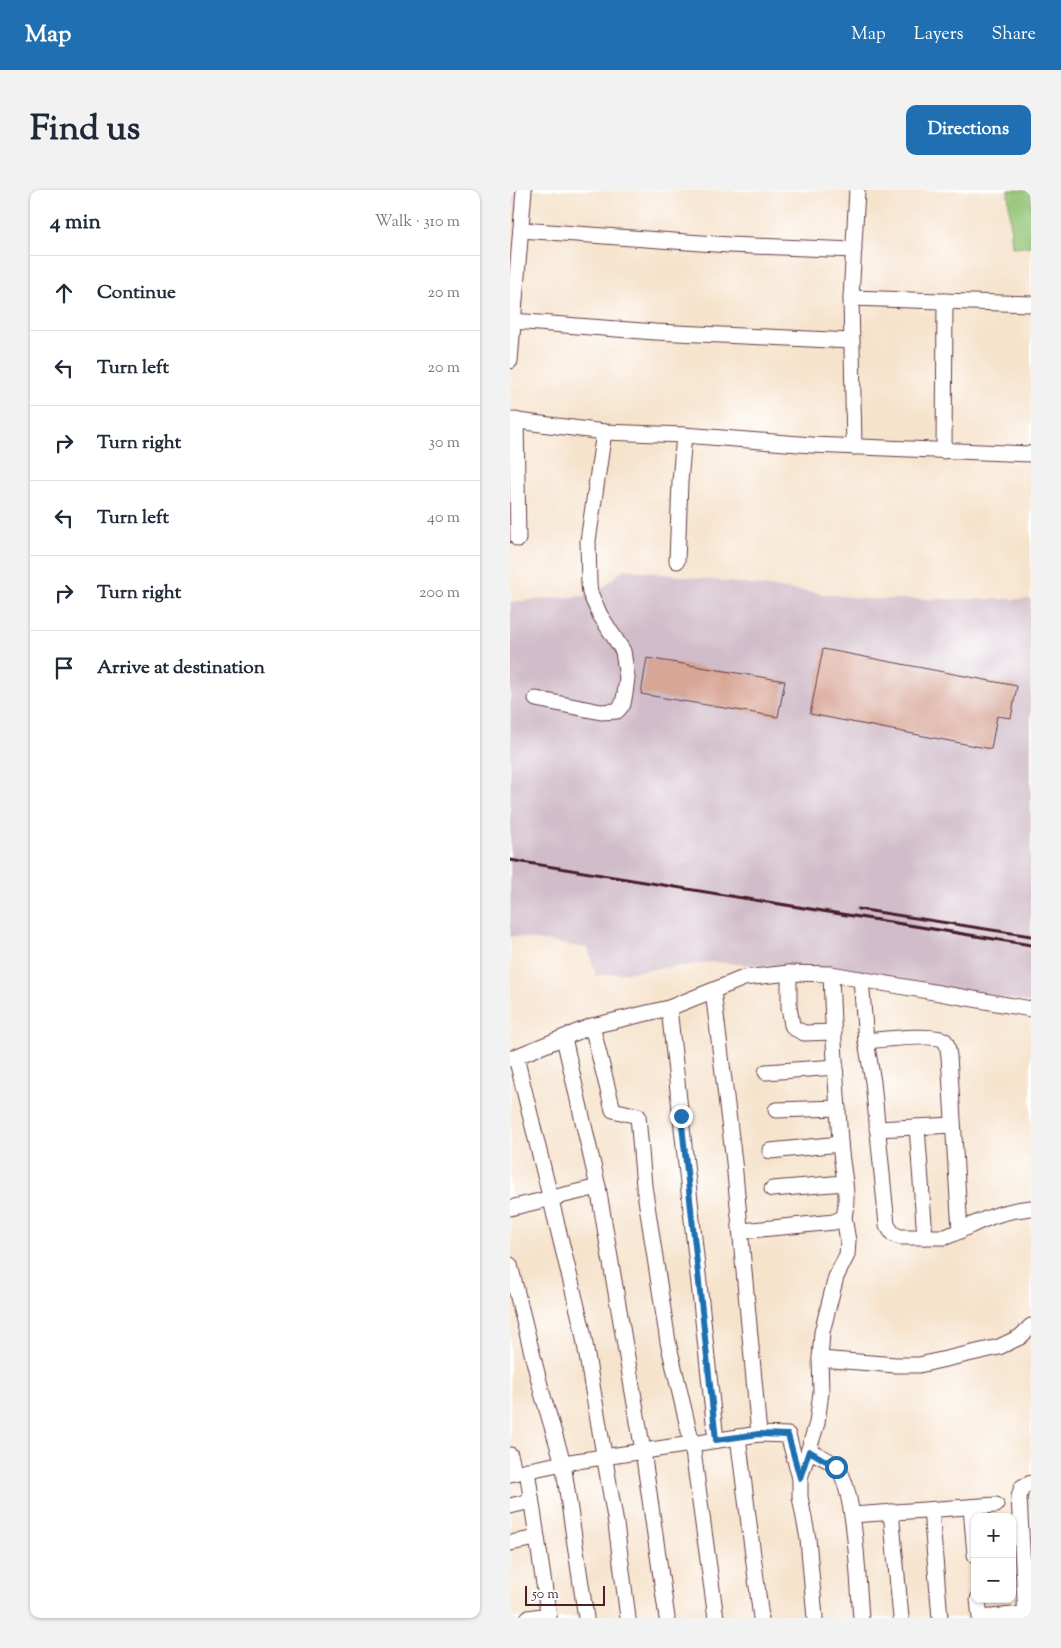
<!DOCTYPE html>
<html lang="en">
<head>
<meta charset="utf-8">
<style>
	body { margin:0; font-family:"Sorts Mill Goudy",serif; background:#f2f2f3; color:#1f2937 }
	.controls { position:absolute; right:15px; bottom:15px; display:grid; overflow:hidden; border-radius:10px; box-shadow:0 1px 4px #0004 }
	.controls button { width:45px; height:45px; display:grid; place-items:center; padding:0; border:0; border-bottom:1px solid #e0e1e3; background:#fff; color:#1f2937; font:25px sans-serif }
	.scale { position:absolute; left:15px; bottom:12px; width:80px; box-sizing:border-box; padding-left:5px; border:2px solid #4a1f2b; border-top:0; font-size:14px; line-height:18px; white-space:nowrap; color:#4a1f2b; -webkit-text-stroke:4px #fff; paint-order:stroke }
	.stop { position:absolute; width:15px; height:15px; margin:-11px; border:4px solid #1f6fb2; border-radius:50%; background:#fff }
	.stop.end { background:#1f6fb2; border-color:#fff; box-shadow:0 1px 5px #0008 }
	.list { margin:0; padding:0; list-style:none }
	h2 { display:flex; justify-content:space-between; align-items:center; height:65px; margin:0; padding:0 20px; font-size:21px }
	h2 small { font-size:16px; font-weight:400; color:#747a83 }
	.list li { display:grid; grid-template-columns:32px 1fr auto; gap:15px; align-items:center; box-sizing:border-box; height:75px; padding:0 20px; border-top:1px solid #e0e1e3 }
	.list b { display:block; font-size:19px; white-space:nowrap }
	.list em { font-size:16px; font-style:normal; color:#747a83 }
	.icon { flex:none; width:28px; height:28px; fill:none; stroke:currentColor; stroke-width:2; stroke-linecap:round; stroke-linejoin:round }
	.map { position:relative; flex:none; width:521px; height:1428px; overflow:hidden; border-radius:10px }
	header { display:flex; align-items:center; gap:30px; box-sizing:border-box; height:70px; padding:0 25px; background:#1f6fb2; color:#fff }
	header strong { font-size:24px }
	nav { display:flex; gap:28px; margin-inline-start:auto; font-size:18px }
	.intro { display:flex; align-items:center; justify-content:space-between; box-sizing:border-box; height:120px; padding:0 30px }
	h1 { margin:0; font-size:35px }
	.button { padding:12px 22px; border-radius:10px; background:#1f6fb2; color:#fff; font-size:18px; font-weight:700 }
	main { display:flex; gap:30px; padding:0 30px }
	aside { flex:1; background:#fff; border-radius:10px; box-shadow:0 1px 4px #0004 }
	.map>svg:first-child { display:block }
	.built { fill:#f6cfd7 }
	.industrial { fill:#d1bdc9 }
	.green { fill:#93c575; stroke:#6e7250 }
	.building { fill:#d8a696 }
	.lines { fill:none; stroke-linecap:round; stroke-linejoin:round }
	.minor-casing { stroke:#643c43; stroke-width:17 }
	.minor { stroke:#fff; stroke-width:15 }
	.rail { stroke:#4a1f2b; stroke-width:3 }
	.route { stroke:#1f6fb2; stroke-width:6 }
</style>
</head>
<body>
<header>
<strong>Map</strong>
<nav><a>Map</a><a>Layers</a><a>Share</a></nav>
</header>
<div class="intro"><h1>Find us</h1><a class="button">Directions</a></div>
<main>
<aside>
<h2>4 min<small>Walk · 310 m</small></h2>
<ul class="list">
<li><svg class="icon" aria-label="ahead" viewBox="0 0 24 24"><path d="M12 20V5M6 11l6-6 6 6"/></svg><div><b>Continue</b></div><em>20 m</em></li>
<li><svg class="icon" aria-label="left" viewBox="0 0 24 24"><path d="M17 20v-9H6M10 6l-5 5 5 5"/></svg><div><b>Turn left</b></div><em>20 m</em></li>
<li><svg class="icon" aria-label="right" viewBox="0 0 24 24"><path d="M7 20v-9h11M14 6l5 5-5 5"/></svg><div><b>Turn right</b></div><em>30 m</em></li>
<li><svg class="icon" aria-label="left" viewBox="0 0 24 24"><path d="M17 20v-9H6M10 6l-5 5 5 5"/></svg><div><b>Turn left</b></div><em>40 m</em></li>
<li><svg class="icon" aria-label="right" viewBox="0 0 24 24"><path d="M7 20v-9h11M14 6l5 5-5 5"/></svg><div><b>Turn right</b></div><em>200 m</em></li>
<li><svg class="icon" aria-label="arrive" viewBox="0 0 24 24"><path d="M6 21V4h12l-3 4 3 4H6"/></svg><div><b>Arrive at destination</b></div></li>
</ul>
</aside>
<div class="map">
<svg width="521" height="1428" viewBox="0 0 521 1428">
	<rect width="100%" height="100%" fill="#fff"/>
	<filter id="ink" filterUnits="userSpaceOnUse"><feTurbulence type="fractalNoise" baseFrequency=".02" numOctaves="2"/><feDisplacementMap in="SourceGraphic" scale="10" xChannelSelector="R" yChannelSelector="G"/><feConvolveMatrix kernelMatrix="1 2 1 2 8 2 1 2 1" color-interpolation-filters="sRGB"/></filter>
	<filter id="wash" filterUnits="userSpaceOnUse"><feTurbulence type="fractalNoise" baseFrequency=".0096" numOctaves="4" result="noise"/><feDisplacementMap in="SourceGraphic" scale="20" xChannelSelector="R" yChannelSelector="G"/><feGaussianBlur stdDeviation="1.12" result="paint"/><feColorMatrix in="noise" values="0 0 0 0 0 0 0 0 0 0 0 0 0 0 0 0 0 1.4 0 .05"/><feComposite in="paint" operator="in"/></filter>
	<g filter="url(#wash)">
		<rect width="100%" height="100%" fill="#f6e3cc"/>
		<polygon class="built" points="0,0 7,0 5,17 0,17"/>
		<polygon class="industrial" points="114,379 356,409 521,409 521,813 482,805 255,776 204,772 86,786 78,758 0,746 0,412 84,405"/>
		<polygon class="green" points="498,0 521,0 521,56 502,57"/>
		<g id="blocks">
			<g class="building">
				<polygon points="313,459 507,496 501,528 487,526 481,559 300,524"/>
				<polygon points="137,468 275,491 268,527 131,504"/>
			</g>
		</g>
	</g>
	<g filter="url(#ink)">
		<use href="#blocks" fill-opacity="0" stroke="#643c43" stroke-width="1"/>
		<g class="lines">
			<g class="minor-casing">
				<g id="minor">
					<polyline points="11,40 219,55 344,60"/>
					<polyline points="341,108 521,114"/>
					<polyline points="3,131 145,142 342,151"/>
					<polyline points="0,171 14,0"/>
					<polyline points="0,230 94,242 174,245 302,255 521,264"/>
					<polyline points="6,230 8,349"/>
					<polyline points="344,257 341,108 347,0"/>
					<polyline points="434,261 435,111"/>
					<polyline points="167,371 170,292 174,245"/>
					<polyline points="26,509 91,522 107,521 113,514 115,503 117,488 113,461 90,425 80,403 79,394 78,351 94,242"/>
					<polyline points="279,783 279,817 282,835 284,838 294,843 324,842"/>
					<path d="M351,789L356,851L363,892L377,1035L383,1044L390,1047H435C445,1044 454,1038 464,1034C484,1025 499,1020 521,1018"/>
					<polyline points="159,818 206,1250"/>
					<polyline points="82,836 103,920 128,926 134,996 158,1152 182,1254 206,1428"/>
					<polyline points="54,848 88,997 133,1261 157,1428"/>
					<path d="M356,851C369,850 427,843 435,851C438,855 438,861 439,866L450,1041"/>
					<polyline points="6,867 72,1137 106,1334 118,1428"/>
					<polyline points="0,869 82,836 159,818 234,788 279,783 321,784 521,819"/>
					<polyline points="256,882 326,877"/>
					<polyline points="266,920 328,918"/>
					<polyline points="407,937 415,1047"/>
					<polyline points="367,939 443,935"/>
					<polyline points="260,961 330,954"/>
					<polyline points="262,999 334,993"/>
					<polyline points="0,1018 88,997"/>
					<path d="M231,1041L324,1032L334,1027C340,1003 331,976 330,951C326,896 323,840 321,784"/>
					<polyline points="0,1075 32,1203 53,1273 76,1428"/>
					<polyline points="310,1169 386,1175 409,1175 489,1157 510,1147 521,1136"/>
					<polyline points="249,1244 278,1245 290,1288"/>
					<polyline points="228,1247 251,1428"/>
					<path d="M299,1261C308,1265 318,1269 326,1276C346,1297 348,1396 351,1428"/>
					<polyline points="0,1265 5,1283"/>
					<polyline points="17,1280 39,1428"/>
					<polyline points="0,1284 53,1273 249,1244 224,972 203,801"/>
					<polyline points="0,1316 21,1311"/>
					<polyline points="461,1317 465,1365"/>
					<polyline points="421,1320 430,1428"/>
					<polyline points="381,1322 391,1428"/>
					<polyline points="342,1325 486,1315"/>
					<polyline points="0,1353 27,1348"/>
					<polyline points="468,1409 470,1428"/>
					<polyline points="18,1428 39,1425"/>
					<polyline points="305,1428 298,1349 290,1307 290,1288 307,1233 311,1202 310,1169 312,1142 326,1087 337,1065 338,1051 334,1027"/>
					<polyline points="472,1428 521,1423"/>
					<polyline points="516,1428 509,1307 512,1297 521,1293"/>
				</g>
			</g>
			<use href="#minor" class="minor"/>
			<g class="rail">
				<polyline points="0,670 521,755"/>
				<polyline points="348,719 521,746"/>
			</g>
		</g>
	</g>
	<g class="lines" filter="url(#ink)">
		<polyline class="route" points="171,926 206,1250 249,1244 278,1245 290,1288 299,1261 326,1277"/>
	</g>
</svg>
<div class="controls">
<button>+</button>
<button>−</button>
</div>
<div class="scale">50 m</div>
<div class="stop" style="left:326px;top:1277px"></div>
<div class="stop end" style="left:171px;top:926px"></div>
</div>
</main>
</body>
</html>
